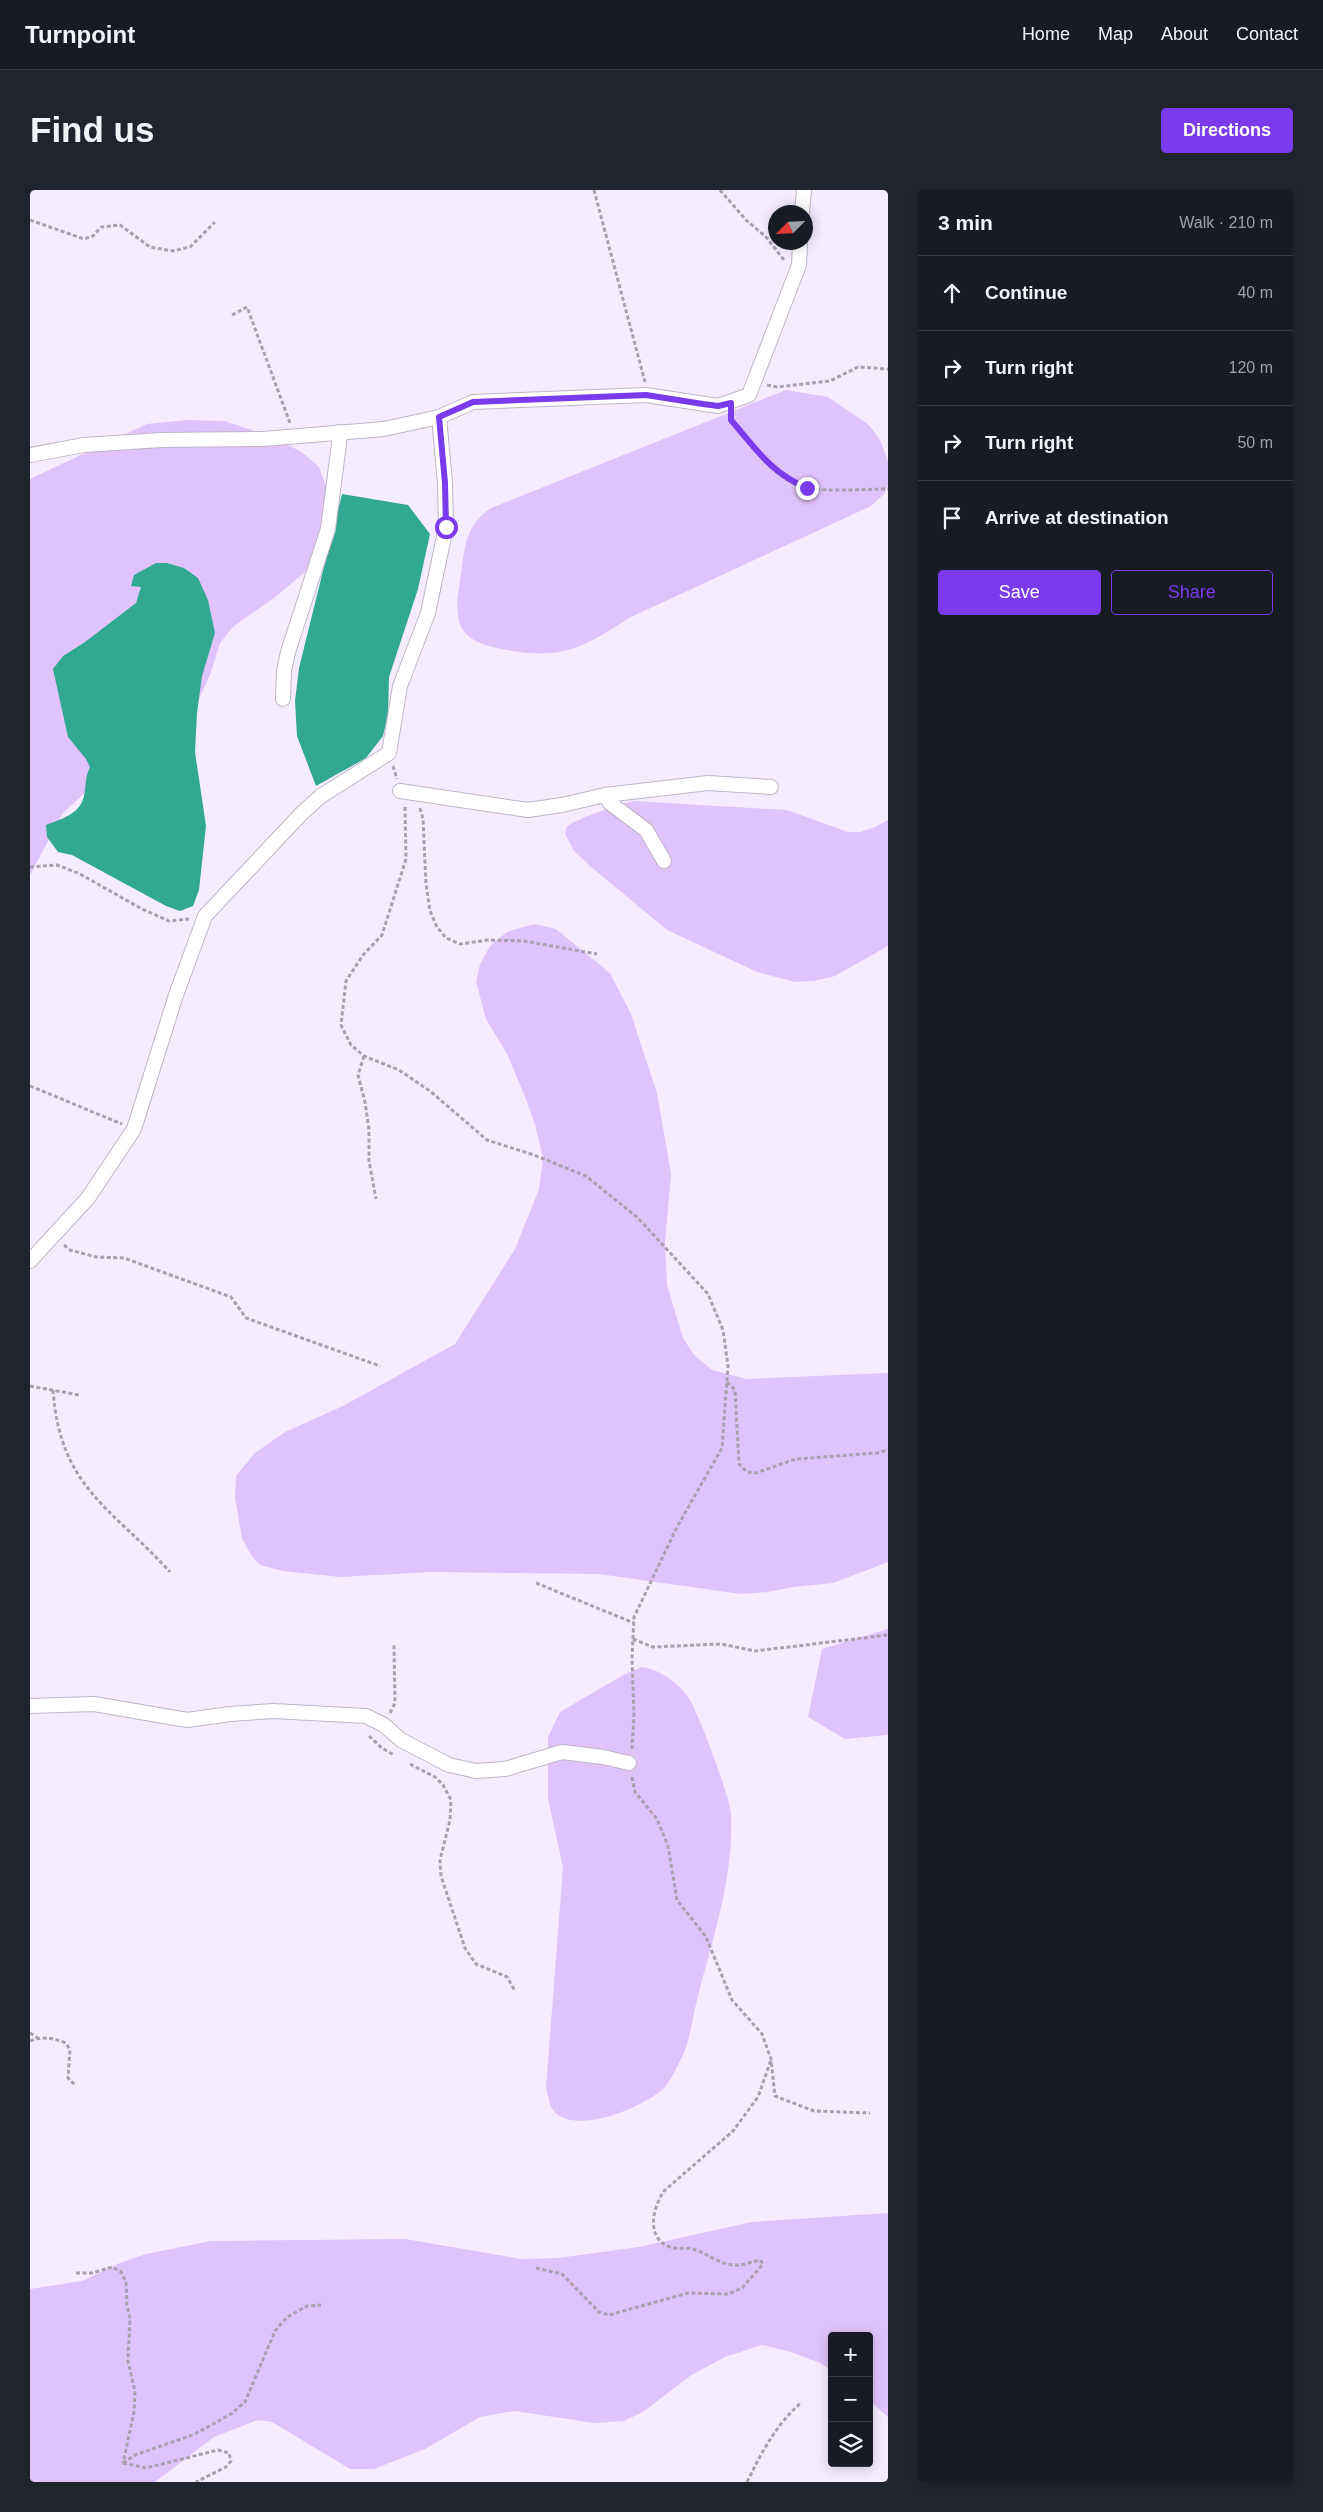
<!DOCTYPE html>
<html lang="en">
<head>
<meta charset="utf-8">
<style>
	body { margin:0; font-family:Arial,sans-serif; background:#20242c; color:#f1f3f6 }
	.controls { position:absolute; right:15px; bottom:15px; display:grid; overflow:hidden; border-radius:5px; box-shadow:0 2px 12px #0003 }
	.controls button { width:45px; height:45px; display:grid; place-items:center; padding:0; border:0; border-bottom:1px solid #363941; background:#171b24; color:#f1f3f6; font:25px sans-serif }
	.compass { position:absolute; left:738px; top:15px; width:45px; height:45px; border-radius:50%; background:#171b24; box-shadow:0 2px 12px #0003; rotate:246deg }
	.stop { position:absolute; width:15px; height:15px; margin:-11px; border:4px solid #7c3aed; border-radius:50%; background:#fff }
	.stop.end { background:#7c3aed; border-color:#fff; box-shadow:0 1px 5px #0008 }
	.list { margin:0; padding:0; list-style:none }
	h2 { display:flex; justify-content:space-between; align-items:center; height:65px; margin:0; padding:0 20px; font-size:21px }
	h2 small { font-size:16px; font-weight:400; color:#9ea1a6 }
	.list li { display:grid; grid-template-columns:32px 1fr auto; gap:15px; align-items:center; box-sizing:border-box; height:75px; padding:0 20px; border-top:1px solid #363941 }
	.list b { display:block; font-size:19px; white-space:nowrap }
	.list em { font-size:16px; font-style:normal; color:#9ea1a6 }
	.actions { display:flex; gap:10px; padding:15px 20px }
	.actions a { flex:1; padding:11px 0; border:1px solid #7c3aed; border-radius:5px; text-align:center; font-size:18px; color:#7c3aed }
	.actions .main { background:#7c3aed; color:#fff }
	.icon { flex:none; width:28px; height:28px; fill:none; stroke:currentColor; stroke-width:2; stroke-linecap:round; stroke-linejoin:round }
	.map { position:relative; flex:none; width:858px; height:2292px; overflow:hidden; border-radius:5px }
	header { display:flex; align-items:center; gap:30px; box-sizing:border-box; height:70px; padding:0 25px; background:#171b24; border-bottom:1px solid #363941 }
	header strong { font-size:24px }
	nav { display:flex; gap:28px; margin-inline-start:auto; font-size:18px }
	.intro { display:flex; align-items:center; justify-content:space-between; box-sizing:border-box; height:120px; padding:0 30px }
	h1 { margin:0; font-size:35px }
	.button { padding:12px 22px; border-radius:5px; background:#7c3aed; color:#fff; font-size:18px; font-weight:700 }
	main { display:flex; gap:30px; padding:0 30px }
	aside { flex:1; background:#171b24; border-radius:5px; box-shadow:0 2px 12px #0003 }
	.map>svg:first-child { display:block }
	.green { fill:#e1c3fb }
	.water { fill:#31a891 }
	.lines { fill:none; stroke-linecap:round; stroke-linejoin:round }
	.street-casing { stroke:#bfb5c8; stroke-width:16 }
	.path { stroke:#a8a0af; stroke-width:3; stroke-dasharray:4 2.5; stroke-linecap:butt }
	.street { stroke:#fff; stroke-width:14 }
	.route { stroke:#7c3aed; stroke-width:6 }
</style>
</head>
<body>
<header>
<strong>Turnpoint</strong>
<nav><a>Home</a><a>Map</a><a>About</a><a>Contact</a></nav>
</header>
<div class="intro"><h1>Find us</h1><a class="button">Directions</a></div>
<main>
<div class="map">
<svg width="858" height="2292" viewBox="0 0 858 2292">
	<rect width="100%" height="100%" fill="#f6ecff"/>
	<g class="green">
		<path d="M756,200L798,207L839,235L850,250L858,271V294L855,303L841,316L599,428C549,461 527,471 467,458C453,455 435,449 430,434C424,417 430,394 432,377C435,351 439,333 461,318Z"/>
		<polygon points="157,230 194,231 246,248 273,263 289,277 306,324 299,362 244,408 204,436 190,453 180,485 154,542 58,600 33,623 0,685 0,289 117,234"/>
		<path d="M603,611L757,620L818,642H830L845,637L858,630V756L805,786L784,791L765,792L727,782L637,740L560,676L544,661L535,644L537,636C558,624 580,618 603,611Z"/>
		<polygon points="504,734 526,739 580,783 601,824 627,903 641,984 635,1053 637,1095 653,1148 664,1165 682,1180 716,1189 858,1183 858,1372 803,1393 764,1397 738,1402 711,1404 569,1384 401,1382 310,1387 253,1381 230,1375 221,1365 212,1348 205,1308 206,1286 225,1263 255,1242 313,1216 425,1154 485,1059 509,999 513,969 505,934 496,909 477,864 456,829 446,792 450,774 460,756 477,742"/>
		<polygon points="858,1439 858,1545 815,1549 778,1527 792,1459"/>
		<path d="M612,1477C631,1480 649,1493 660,1510C670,1528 700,1606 701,1625C704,1688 682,1750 667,1810C662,1829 660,1853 651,1869C646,1878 641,1891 634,1898C615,1917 544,1947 523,1920C519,1915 518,1904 516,1898L533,1677L518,1609V1547L530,1522L595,1484Z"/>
		<polygon points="858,2023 858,2227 839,2210 839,2146 802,2146 802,2181 790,2173 761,2162 732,2155 695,2167 660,2186 613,2222 594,2231 564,2233 485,2221 450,2227 395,2259 344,2279 320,2279 242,2232 228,2230 184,2247 125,2292 0,2292 0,2099 52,2091 90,2073 116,2064 181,2051 375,2049 491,2069 528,2068 609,2057 722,2032"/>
	</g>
	<g class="water">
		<polygon points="312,304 378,315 400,344 388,399 359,487 358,525 353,546 336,568 286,596 267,546 265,511 269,478"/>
		<path d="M126,373H137L154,378L168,388L178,410L185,443L172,486L167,523L165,562L176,636L169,700L163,716L150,721L136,716L42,665L28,662L17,647L16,635C29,630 46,625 52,612C57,601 54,588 60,577L56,569L38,547L23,479L33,466L55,452L106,413L111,397L101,396L104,385Z"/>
	</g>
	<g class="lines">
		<g class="street-casing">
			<g id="street">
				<polyline points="772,22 774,0"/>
				<polyline points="0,265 54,255 131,250 233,249 354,239 409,227 443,212 616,205 688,216 719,205 769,75 770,52"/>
				<polyline points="253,509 254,481 258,462 298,339 309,254 309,242"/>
				<polyline points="370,601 498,620 532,615 575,605 678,593 741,597"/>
				<polyline points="575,605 580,613 616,640 634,671"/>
				<polyline points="0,1071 58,1008 104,939 146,805 175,726 272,623 291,606 359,563 370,496 398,423 416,337 415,293 409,227"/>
				<polyline points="0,1516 64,1514 157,1530 200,1524 243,1521 336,1526 354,1535 371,1550 419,1575 446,1581 475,1579 532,1562 573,1567 599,1573"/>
			</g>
		</g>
		<g class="path">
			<polyline points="564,0 615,192"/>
			<polyline points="690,0 716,30 736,47 754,70"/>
			<polyline points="0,30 54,49 63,46 71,37 90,35 120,57 143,61 160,57 185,32"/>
			<polyline points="202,125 217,117 260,233"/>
			<polyline points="737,195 747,197 800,191 828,177 858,179"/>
			<path d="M701,226V230C721,254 744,291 777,298C799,302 835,299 858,299"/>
			<polyline points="363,576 367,589"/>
			<polyline points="375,617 376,669 352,745 333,765 316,791 311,835 321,855 334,866 369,880 400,901 457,950 504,965 556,986 608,1028 678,1104 693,1140 698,1176 692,1258 647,1337 604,1427 602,1468 604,1526 602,1559"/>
			<polyline points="390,618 393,629 396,694 400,721 407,737 416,748 430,754 459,750 494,751 567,764"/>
			<polyline points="0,677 27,675 50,684 112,719 139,731 159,729"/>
			<polyline points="334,866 328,885 335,912 339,940 339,971 346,1009"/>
			<polyline points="0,896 92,934"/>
			<polyline points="34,1055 40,1060 66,1067 94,1068 201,1107 216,1128 350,1176"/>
			<polyline points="697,1192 705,1200 709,1274 717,1282 726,1283 766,1269 847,1263 858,1260"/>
			<polyline points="0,1196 49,1205"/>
			<path d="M23,1200C30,1298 82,1318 140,1382"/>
			<polyline points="506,1393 604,1433"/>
			<polyline points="603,1449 623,1457 691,1454 725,1461 858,1445"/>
			<polyline points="360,1523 365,1513 364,1455"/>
			<polyline points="339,1546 352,1558 364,1565"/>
			<polyline points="380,1574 405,1587 413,1595 421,1610 420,1630 410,1670 411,1686 435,1758 446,1774 477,1787 485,1801"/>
			<polyline points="602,1587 605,1602 627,1629 638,1656 647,1710 676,1747 702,1810 732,1844 741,1869 745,1906 784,1921 840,1923"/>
			<polyline points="0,1843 8,1848"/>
			<path d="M0,1851C13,1846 23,1848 36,1853L40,1860L38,1888L46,1896"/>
			<path d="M506,2078L532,2084L569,2122L579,2125L658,2103L698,2104L712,2098L733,2074L730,2070C721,2072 712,2076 703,2075C690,2074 676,2063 663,2059C656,2057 647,2060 640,2057C615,2048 623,2017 634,2001L703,1941L728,1907L741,1870"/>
			<polyline points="46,2083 62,2083 82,2077 91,2082 96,2092 97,2116 100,2128 98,2171 105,2201 104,2222 93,2273"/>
			<polyline points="93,2273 105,2265 165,2244 201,2224 215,2212 245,2141 257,2127 277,2116 291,2115"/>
			<polyline points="93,2273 116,2278 188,2260 199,2263 201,2271 196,2277 166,2292"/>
			<path d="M717,2292C732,2262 746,2234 772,2212"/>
		</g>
		<use href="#street" class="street"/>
	</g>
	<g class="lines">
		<path class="route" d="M416,337L415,293L409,227L443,212L616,205L673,214L688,216L701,213V230C726,259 741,283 777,298"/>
	</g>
</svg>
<div class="controls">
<button>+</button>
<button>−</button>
<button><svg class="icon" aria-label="layers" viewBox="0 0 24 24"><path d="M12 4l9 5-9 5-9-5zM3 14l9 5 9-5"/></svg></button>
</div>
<svg class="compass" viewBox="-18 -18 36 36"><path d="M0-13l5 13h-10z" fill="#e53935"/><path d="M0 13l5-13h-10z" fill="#9ea1a6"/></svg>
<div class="stop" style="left:416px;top:337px"></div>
<div class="stop end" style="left:777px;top:298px"></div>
</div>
<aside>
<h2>3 min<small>Walk · 210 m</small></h2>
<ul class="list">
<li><svg class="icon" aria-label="ahead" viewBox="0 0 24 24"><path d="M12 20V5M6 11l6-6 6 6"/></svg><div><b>Continue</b></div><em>40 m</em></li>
<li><svg class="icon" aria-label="right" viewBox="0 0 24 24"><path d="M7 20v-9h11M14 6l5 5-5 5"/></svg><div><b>Turn right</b></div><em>120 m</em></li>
<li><svg class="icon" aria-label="right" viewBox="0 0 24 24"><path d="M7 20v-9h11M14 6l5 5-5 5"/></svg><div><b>Turn right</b></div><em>50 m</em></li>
<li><svg class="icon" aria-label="arrive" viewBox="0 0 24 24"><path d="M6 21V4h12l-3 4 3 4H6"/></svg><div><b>Arrive at destination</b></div></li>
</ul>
<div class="actions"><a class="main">Save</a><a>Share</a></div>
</aside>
</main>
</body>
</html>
